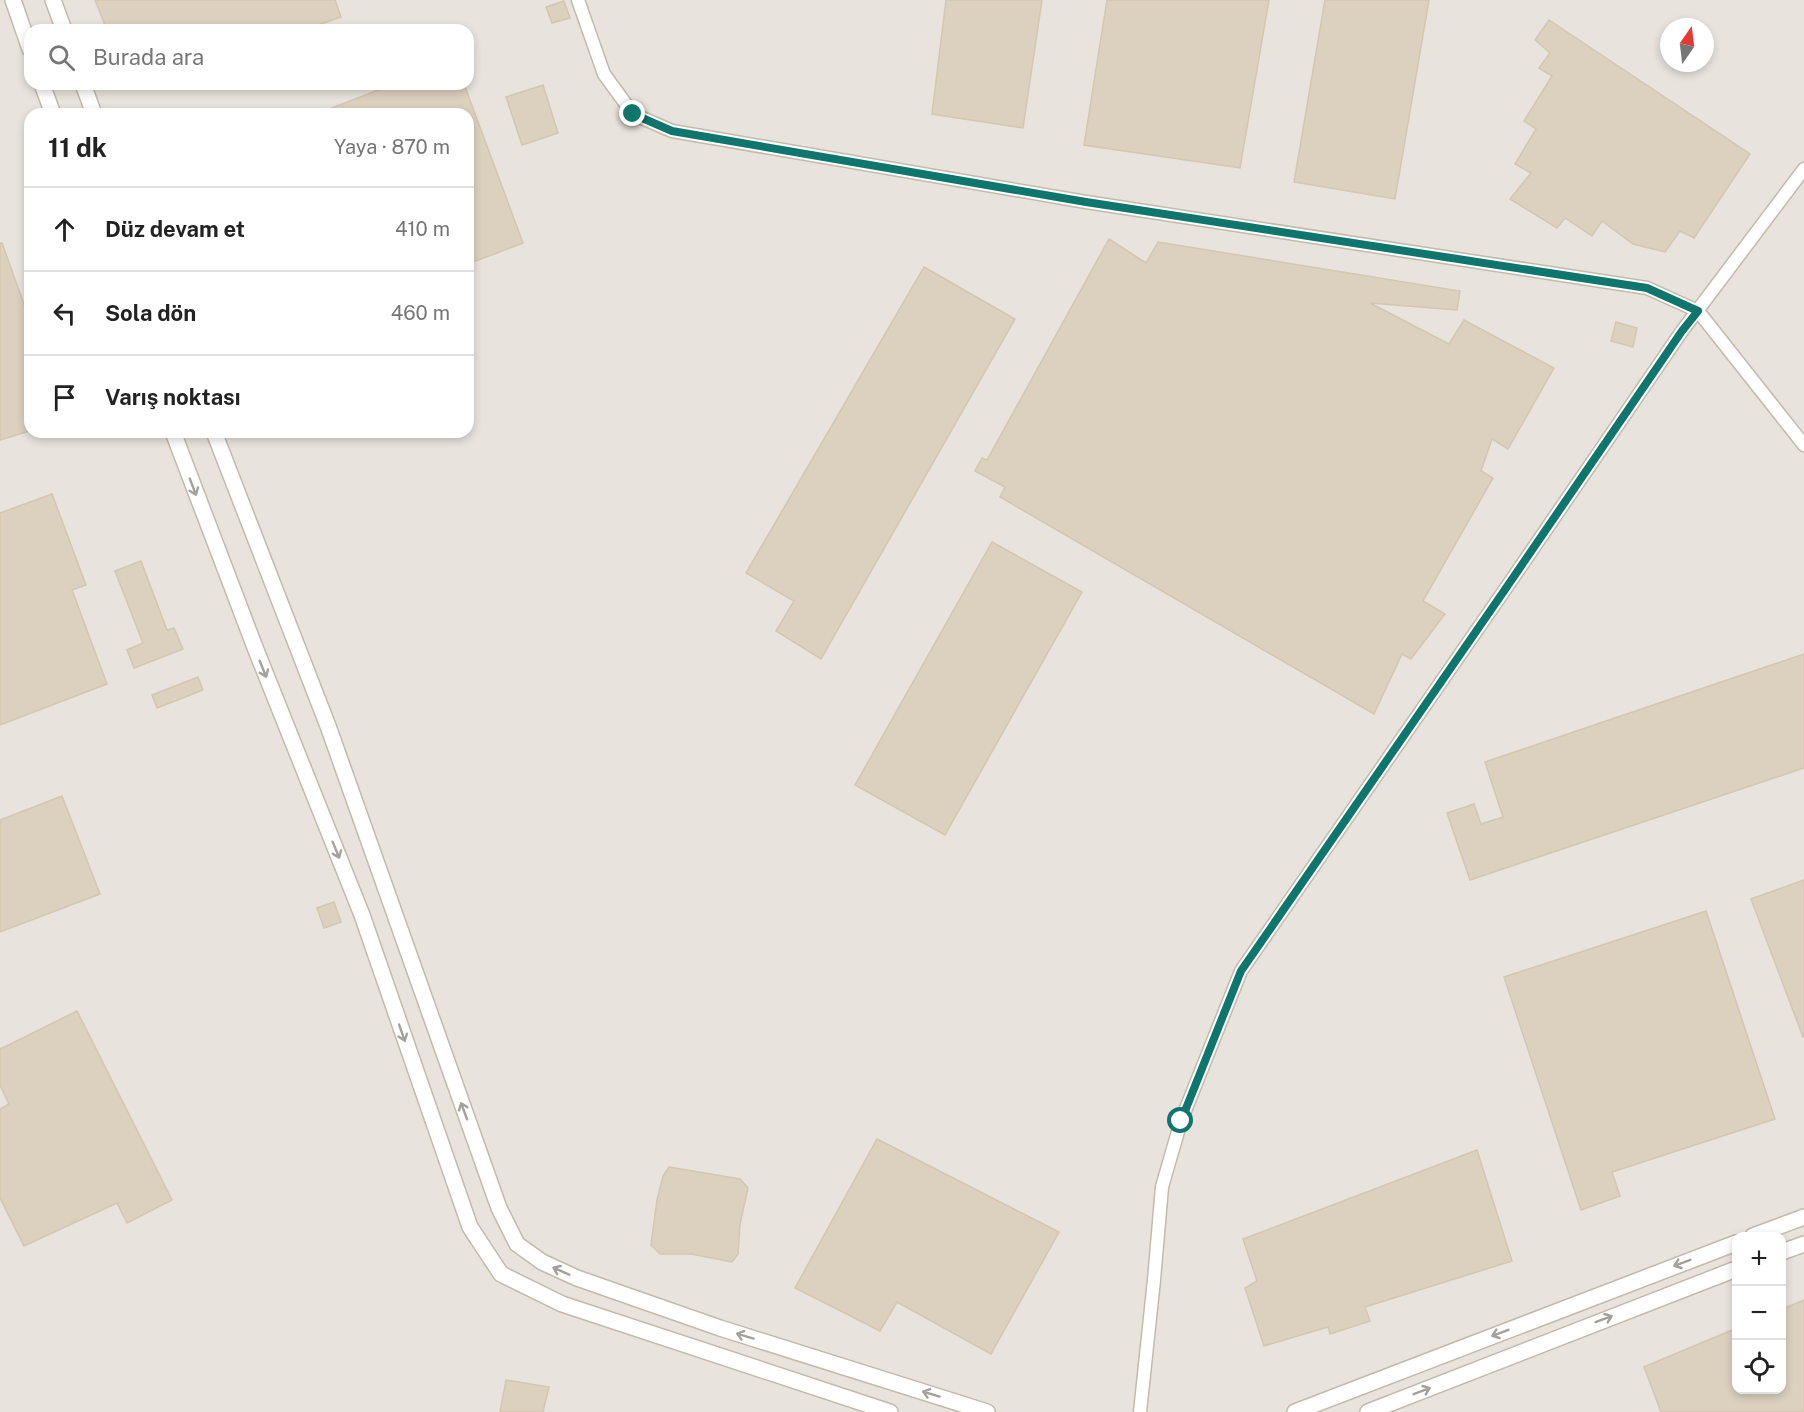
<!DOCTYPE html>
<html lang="tr">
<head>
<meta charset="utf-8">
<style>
	body { margin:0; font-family:"Public Sans",sans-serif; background:#f6f6f6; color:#222 }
	.controls { position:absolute; right:18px; bottom:18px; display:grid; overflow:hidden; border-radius:12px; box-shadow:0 3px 9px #0003 }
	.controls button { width:54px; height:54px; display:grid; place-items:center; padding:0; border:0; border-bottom:2px solid #e0e0e0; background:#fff; color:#222; font:30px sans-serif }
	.compass { position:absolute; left:1660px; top:18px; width:54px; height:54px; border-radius:50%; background:#fff; box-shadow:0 3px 9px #0003; rotate:14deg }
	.stop { position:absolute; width:18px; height:18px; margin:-14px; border:4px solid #0f766e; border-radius:50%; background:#fff }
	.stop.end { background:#0f766e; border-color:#fff; box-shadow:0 2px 6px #0008 }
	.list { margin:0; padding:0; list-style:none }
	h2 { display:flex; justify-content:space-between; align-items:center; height:78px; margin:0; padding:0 24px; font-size:26px }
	h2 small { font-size:20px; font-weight:400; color:#767676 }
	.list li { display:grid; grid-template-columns:39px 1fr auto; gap:18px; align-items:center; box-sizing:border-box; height:84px; padding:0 24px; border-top:2px solid #e0e0e0 }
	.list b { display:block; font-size:22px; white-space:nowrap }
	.list em { font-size:20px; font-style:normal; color:#767676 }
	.icon { flex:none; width:33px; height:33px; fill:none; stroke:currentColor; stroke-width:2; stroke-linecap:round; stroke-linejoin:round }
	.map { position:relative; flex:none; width:1804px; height:1412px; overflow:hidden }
	.search { position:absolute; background:#fff; box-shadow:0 3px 9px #0003; left:24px; top:24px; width:450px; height:66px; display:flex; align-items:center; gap:15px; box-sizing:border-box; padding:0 21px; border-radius:18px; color:#767676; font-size:22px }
	.panel { position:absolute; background:#fff; box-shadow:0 3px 9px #0003; left:24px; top:108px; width:450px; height:330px; border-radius:18px }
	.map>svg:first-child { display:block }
	.industrial { fill:#e8e3dd; fill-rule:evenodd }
	.building { fill:#dcd1bf; stroke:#d5c6ae; stroke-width:1.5 }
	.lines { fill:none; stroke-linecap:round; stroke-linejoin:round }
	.minor-casing { stroke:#c3baa9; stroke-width:15 }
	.tertiary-casing { stroke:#c3baa9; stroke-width:18 }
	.minor { stroke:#fff; stroke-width:12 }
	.tertiary { stroke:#fff; stroke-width:15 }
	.oneway { stroke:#a4a09a }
	.route { stroke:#0f766e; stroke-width:8 }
</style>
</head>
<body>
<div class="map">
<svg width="1804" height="1412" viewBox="0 0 1804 1412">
	<rect width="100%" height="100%" fill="#f6f2e8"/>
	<path class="industrial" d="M0,0H1804V1412H0ZM1669,27H1705V63H1669ZM30,30H468V84H30ZM30,114H468V432H30ZM1736,1236H1782V1390H1736Z"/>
	<g class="building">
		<polygon points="95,0 335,0 341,17 303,30 107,30"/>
		<polygon points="946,0 1042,0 1023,128 932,114"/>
		<polygon points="1107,0 1269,0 1240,168 1084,145"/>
		<polygon points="1325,0 1429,0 1395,199 1294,182"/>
		<polygon points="564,1 570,18 552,23 546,7"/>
		<polygon points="1549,20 1750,154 1694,238 1680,231 1665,252 1633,244 1602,221 1592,236 1565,218 1557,228 1510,199 1531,173 1515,164 1536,129 1524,121 1552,76 1539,68 1550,53 1535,40"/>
		<polygon points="394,84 464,84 523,243 468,264 468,114 316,114"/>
		<polygon points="543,85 558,133 522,145 506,97"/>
		<polygon points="1109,239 1146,263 1158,242 1460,291 1457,310 1370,303 1449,344 1464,320 1554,368 1508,449 1492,439 1481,471 1493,478 1423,601 1445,614 1411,659 1402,654 1374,714 1000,497 1005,487 975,471 982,458 987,460"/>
		<polygon points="0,243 2,243 30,321 30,431 0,440"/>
		<polygon points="924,267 1015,319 821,659 776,631 794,601 746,573"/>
		<polygon points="1616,322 1637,328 1633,347 1611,341"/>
		<polygon points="52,494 86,585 72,590 107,684 0,725 0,513"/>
		<polygon points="992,542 1082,592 945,835 855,785"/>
		<polygon points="141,561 167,630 174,628 183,649 134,668 127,650 143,643 115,571"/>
		<polygon points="1804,654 1804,768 1470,880 1447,813 1474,804 1481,824 1503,817 1485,762"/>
		<polygon points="198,677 203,690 157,708 152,695"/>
		<polygon points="62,796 100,894 0,932 0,820"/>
		<polygon points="1804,880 1804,1037 1803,1037 1751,899"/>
		<polygon points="334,902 341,922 324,928 317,908"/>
		<polygon points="1706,911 1775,1119 1612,1172 1620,1196 1581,1210 1504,977"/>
		<polygon points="77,1011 172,1200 127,1223 117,1203 24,1246 0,1198 0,1109 9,1104 0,1085 0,1049"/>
		<polygon points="877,1139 1059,1232 991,1354 897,1302 880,1331 795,1288"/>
		<polygon points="1477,1150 1512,1261 1365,1307 1370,1321 1330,1334 1328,1327 1264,1346 1245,1288 1257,1281 1243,1239"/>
		<polygon points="669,1167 740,1179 748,1188 740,1224 738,1254 732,1262 691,1254 660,1254 651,1245 657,1200 663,1176"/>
		<polygon points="1804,1300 1804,1412 1661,1412 1644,1367 1737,1328 1737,1389 1782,1389 1782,1309"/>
		<polygon points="506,1380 549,1387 543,1412 500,1412"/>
	</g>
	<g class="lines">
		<g class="minor-casing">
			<g id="minor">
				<polyline points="578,0 604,74 633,114 672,131 1086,202 1647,288 1698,311 1804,445"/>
				<polyline points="1140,1412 1154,1280 1162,1187 1181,1121 1241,971 1504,591 1682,331 1804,169"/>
			</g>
		</g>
		<g class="tertiary-casing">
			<g id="tertiary">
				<polyline points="13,0 30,49"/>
				<polyline points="53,0 64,30"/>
				<polyline points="42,84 53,114"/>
				<polyline points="83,84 94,114"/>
				<polyline points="173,432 256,650 362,915 470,1227 501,1274 562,1304 890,1412"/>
				<polyline points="214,432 328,726 499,1208 517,1244 542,1262 577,1278 720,1328 987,1412"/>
				<polyline points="1753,1236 1804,1217"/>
				<polyline points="1782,1252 1804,1244"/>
				<polyline points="1295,1412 1736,1243"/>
				<polyline points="1368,1412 1736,1269"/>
			</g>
		</g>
		<use href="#minor" class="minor"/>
		<use href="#tertiary" class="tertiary"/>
	</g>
	<defs><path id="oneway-shaft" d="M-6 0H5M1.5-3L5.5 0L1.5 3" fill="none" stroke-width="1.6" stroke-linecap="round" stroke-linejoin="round" transform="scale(1.5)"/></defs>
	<g class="oneway">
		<use href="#oneway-shaft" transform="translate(193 487) rotate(69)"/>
		<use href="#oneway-shaft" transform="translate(263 669) rotate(68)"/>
		<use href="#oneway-shaft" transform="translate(336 850) rotate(68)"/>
		<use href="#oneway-shaft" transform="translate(402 1033) rotate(71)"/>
		<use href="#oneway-shaft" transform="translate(464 1111) rotate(-110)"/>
		<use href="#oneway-shaft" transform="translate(1682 1263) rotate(159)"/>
		<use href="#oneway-shaft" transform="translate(561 1271) rotate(-156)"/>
		<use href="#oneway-shaft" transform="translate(1604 1319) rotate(-21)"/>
		<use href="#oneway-shaft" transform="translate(1500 1333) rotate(159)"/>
		<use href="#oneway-shaft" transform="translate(745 1336) rotate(-163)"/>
		<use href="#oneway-shaft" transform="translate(1422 1391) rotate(-21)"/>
		<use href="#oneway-shaft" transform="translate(931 1394) rotate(-163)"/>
	</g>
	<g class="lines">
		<polyline class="route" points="633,114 672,131 1086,202 1647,288 1698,311 1682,331 1504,591 1241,971 1181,1121"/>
	</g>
</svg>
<div class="controls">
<button>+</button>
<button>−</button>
<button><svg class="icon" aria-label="locate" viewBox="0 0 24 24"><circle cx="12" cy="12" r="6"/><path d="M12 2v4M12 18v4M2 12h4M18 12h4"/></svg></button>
</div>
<svg class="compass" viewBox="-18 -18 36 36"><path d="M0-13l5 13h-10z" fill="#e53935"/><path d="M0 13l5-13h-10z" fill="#767676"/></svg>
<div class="stop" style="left:1181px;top:1121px"></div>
<div class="stop end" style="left:633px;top:114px"></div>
<div class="search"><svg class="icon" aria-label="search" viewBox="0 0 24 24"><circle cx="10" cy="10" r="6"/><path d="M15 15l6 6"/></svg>Burada ara</div>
<section class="panel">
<h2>11 dk<small>Yaya · 870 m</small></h2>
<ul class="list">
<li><svg class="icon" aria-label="ahead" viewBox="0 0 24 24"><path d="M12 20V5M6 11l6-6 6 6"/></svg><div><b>Düz devam et</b></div><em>410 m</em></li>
<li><svg class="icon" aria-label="left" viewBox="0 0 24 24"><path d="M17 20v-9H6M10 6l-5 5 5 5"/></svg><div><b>Sola dön</b></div><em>460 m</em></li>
<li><svg class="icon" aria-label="arrive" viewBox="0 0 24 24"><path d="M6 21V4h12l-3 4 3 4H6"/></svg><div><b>Varış noktası</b></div></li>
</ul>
</section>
</div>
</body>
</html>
